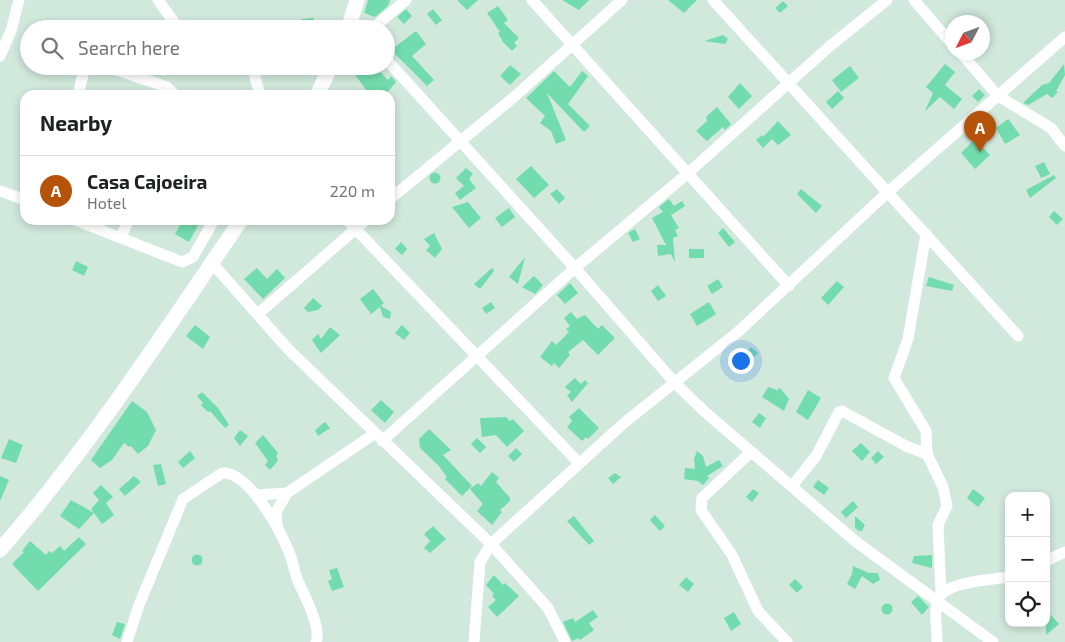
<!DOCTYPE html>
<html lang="en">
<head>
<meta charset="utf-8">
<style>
	body { margin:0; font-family:"Exo 2",sans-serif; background:#f6f6f6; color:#202124 }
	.controls { position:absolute; right:15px; bottom:15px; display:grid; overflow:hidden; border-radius:10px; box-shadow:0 2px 8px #0003 }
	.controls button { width:45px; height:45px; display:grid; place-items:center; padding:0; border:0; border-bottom:1px solid #e0e0e0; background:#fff; color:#202124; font:25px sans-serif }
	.compass { position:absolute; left:945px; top:15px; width:45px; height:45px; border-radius:50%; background:#fff; box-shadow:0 2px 8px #0003; rotate:228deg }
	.you { position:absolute; left:740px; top:360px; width:18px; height:18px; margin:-12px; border:4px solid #fff; border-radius:50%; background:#1a73e8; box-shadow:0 0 0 8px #1a73e833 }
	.badge { display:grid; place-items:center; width:32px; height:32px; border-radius:50%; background:#b45309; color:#fff; font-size:16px; font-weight:700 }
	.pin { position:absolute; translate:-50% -41px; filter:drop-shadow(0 1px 2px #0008) }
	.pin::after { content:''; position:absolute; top:26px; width:18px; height:15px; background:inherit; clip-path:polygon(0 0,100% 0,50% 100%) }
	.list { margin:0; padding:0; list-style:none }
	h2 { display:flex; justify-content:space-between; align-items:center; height:65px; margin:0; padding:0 20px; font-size:21px }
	h2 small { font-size:16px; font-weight:400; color:#757577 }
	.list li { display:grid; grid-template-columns:32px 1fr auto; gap:15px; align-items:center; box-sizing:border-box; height:70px; padding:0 20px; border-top:1px solid #e0e0e0 }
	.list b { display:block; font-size:19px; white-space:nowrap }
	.list p { margin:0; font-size:16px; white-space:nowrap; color:#757577 }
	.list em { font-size:16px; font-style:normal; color:#757577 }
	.icon { flex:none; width:28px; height:28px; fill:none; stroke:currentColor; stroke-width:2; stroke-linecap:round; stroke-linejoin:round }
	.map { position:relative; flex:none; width:1065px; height:642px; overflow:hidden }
	.search { position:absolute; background:#fff; box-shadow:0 2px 8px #0003; left:20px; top:20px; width:375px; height:55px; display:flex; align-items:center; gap:12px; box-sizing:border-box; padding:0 18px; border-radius:28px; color:#757577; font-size:19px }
	.panel { position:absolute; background:#fff; box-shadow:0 2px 8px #0003; left:20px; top:90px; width:375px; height:135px; border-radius:15px }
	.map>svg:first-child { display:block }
	.building { fill:#72dcae }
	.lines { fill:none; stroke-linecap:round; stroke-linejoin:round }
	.minor { stroke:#fff; stroke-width:11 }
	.major { stroke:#fff; stroke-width:15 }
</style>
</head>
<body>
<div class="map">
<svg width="1065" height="642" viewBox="0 0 1065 642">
	<rect width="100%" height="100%" fill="#d1e8dc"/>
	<g class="building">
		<polygon points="368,0 390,0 388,6 375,17 364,13"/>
		<polygon points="457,0 478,0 467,10"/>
		<polygon points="562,0 589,0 579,10"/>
		<polygon points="668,0 697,0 684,13"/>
		<polygon points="783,1 788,6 780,13 775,8"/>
		<polygon points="498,6 508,20 504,23 519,38 514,43 517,46 512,51 503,42 498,33 500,32 487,13"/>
		<polygon points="406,9 412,16 404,24 397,17"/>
		<polygon points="433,9 442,20 436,25 427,14"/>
		<polygon points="313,18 319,29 295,29 302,19"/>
		<polygon points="416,31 426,44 412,56 434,80 427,86 391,50"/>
		<polygon points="723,35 728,39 725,44 704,41"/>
		<polygon points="945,64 955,72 945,85 962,99 954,109 940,97 925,111 933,93 926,87"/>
		<polygon points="1064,64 1065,75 1056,91 1058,92 1052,98 1047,94 1028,105 1023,103 1042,85 1049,83"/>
		<polygon points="510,65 521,74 510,85 500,76"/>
		<polygon points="362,66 367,73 375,67 388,80 391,76 396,82 385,95 370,95 353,72"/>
		<polygon points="850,66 859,78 841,92 832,80"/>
		<polygon points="554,71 570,87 582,71 588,76 568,104 590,126 584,132 547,93 566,140 556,144 551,131 540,123 545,116 526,98"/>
		<polygon points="740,83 752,96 739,109 728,97"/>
		<polygon points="979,89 985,95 978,102 972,96"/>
		<polygon points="838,91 844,98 832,109 826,102"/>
		<polygon points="717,107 731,124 725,130 723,127 707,141 696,131 707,121 706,117"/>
		<polygon points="1008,119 1020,135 1005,144 996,128"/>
		<polygon points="778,121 791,135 778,145 772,139 763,148 756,140 762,135 763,137"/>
		<polygon points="975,139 990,155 975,169 961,153"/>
		<polygon points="1044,162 1050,174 1041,178 1035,166"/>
		<polygon points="531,166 549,185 534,198 516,179"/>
		<polygon points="466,168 473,174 469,179 476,188 460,200 455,193 464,186 456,178"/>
		<circle cx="435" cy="178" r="5.5"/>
		<polygon points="1054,175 1056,178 1030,198 1026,190"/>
		<polygon points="557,189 565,198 559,204 550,194"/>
		<polygon points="801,189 822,206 816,213 797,194"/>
		<polygon points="669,199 674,206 682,201 685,206 671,215 679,228 675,230 678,236 673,238 675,262 671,254 658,256 657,245 666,245 652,218 663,212 659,207"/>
		<polygon points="468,202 481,218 469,228 452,207"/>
		<polygon points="509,208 515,217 502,227 495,218"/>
		<polygon points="1054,211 1063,219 1057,225 1049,217"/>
		<polygon points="183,220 201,220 189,242 175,234"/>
		<polygon points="723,228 735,242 729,247 718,233"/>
		<polygon points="635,229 640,239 633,242 628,233"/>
		<polygon points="434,233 442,249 435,258 426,250 430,246 424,239"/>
		<polygon points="401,242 407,249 402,255 395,249"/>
		<rect x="689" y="249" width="15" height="9"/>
		<polygon points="525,257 518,284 509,277"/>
		<polygon points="76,261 88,267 84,276 72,270"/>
		<polygon points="257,268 267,279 277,269 285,278 263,299 244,279"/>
		<polygon points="492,268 494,271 480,289 474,284"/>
		<polygon points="534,276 543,285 535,294 522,287"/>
		<polygon points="929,277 954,285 952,291 926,286"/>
		<polygon points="718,279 723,287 712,294 707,286"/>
		<polygon points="837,281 844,287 828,305 821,298"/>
		<polygon points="570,283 578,293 565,304 557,295"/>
		<polygon points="658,285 666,296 658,301 651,291"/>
		<polygon points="373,289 384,303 381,306 391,312 390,319 383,317 380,307 371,314 360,299"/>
		<polygon points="313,298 322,306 318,310 308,312 304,308"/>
		<polygon points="491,302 495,308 486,314 482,308"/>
		<polygon points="709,302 716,314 697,326 690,314"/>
		<polygon points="571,312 577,319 585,315 598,329 602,325 615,338 598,355 583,340 568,352 570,355 559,368 554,363 552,366 540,357 552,341 556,345 569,332 566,329 570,326 564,318"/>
		<polygon points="195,325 210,337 203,349 186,336"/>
		<polygon points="402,325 410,333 404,340 395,333"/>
		<polygon points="330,327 340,335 321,353 312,340 318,334 321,339"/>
		<polygon points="751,347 758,353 751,360 744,354"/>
		<polygon points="575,378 581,384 585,380 588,383 572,402 567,395 571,392 565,387"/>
		<polygon points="768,387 777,390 780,388 789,399 784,411 762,397"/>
		<polygon points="808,390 821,398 808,420 796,412"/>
		<polygon points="202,392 218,408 229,425 225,428 210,411 208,412 201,405 203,403 197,396"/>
		<polygon points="381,400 394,412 385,423 371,410"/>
		<polygon points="132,401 147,412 156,430 148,446 138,454 131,446 129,447 124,443 112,460 100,468 91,460"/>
		<polygon points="579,408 599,428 588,439 586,437 582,441 567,427 572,421 569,417"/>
		<polygon points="759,413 766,418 760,428 752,422"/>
		<polygon points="506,417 510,421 513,419 524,431 507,447 496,435 482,437 480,418"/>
		<polygon points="325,422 330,428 318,436 315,430"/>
		<polygon points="429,429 451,450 443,455 472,486 462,496 445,479 447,477 438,465 420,448 419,439"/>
		<polygon points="240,430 248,436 240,446 234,438"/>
		<polygon points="263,435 278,453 276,456 278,459 276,463 270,470 265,465 268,461 255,443"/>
		<polygon points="477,438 486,447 480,453 471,444"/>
		<polygon points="9,439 23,445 16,463 1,458"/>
		<polygon points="861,443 870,452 862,461 852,451"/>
		<polygon points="516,448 522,454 514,462 508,456"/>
		<polygon points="190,451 195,458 183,468 178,462"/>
		<polygon points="697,451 703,456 706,467 719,460 723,466 707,476 709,478 703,485 698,481 684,479 685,468 695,469 694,459"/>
		<polygon points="878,451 884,457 876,464 871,458"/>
		<polygon points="161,464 166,484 158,486 153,465"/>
		<polygon points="492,472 499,478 496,482 510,498 510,501 500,510 502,512 492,525 477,511 483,504 470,489 478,483 481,486"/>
		<polygon points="615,473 621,477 613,484 608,478"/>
		<polygon points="0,476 9,480 0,501"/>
		<polygon points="134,476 141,482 125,496 119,489"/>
		<polygon points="818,480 829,488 824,495 813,487"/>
		<polygon points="101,485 113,497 106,503 114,515 102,524 91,509 99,500 93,493"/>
		<polygon points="753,489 759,493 752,502 746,497"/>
		<polygon points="973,489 985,498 978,507 967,498"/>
		<polygon points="71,500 94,513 79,529 60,516"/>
		<polygon points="853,501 858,507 846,518 841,512"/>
		<polygon points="655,515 665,526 660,531 650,520"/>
		<polygon points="574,516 594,541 589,545 567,521"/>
		<polygon points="855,516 865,525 862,531 859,531 855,528"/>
		<polygon points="433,526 446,539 430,553 424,548 430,541 424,534"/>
		<polygon points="79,537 86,544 38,591 12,564 24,552 22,551 30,541 46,555 49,551 52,553 60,546 64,551"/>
		<circle cx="197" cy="560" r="5.5"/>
		<polygon points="932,555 932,568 912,563 914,556"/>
		<polygon points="853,566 869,573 878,573 880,580 873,584 862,576 855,589 847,584 852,574"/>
		<polygon points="337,568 344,587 332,591 328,581 332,579 329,570"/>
		<polygon points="494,575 503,585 505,583 519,596 497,617 488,607 496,600 492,596 494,594 486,585"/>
		<polygon points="686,577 694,584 688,592 679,585"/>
		<polygon points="795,579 803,587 797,593 789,585"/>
		<polygon points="918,596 929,607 922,615 911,602"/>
		<circle cx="887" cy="609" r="5.5"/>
		<polygon points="593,610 598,617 589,623 594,630 580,640 579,638 572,641 563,622 573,618 575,622"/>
		<polygon points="1046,610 1059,624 1046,635"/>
		<polygon points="734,612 741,624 731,631 724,618"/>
		<polygon points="117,622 125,624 120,639 112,635"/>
	</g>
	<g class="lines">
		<g class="minor">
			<polyline points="158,0 179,29"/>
			<polyline points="532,0 789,286"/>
			<polyline points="713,0 1018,336"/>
			<polyline points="914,0 952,44"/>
			<polyline points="372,29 406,0"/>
			<polyline points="960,52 998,96 1051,128 1065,146"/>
			<polyline points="0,56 11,31 19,0"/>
			<polyline points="386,59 575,268 674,382 705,412 855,541 993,642"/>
			<polyline points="105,66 167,87 175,95"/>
			<polyline points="252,66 260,95"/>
			<polyline points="78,95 85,66"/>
			<polyline points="0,191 25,200"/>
			<polyline points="390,199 514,97 622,0"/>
			<polyline points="75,220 182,262 193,257 214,220"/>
			<polyline points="347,220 579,463"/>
			<polyline points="926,234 908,339 894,378 926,431 927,454 943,487 947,506 938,525 941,594"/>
			<polyline points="121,238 128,220"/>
			<polyline points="212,263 289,350 491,544 548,608 565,642"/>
			<polyline points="258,314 366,220"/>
			<polyline points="382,441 575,268 687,174 830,46 887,0"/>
			<polyline points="751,452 702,498 701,510 732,555 758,611 787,642"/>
			<polyline points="792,486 816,456 839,412 842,411 906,446 927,454"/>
			<polyline points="256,495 287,493"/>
			<polyline points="277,525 276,512 287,493 374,434"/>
			<polyline points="1046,561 1065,552"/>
			<path d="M127,642L139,605L183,499L222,473C249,471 280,530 289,552C293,561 294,572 298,581C304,595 322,628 316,642"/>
			<polyline points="474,642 480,562 491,544 624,423 739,331 888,192 1065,37"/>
			<path d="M937,642C937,630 934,614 937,602C942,581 991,580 1009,577"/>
		</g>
		<g class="major">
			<polyline points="348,29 357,0"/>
			<polyline points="317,95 331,66"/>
			<path d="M0,550C89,448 164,333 241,220"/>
		</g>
	</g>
</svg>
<div class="controls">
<button>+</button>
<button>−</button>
<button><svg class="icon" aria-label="locate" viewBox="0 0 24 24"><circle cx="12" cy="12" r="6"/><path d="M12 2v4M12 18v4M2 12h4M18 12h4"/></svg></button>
</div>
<svg class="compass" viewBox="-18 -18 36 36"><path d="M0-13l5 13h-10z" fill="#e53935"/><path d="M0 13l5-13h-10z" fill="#757577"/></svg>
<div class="you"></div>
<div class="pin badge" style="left:980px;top:152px">A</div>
<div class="search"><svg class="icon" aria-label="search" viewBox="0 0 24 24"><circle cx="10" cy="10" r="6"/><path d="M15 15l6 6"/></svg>Search here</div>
<section class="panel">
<h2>Nearby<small></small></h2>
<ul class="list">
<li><span class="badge">A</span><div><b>Casa Cajoeira</b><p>Hotel</p></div><em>220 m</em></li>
</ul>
</section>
</div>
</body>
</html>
